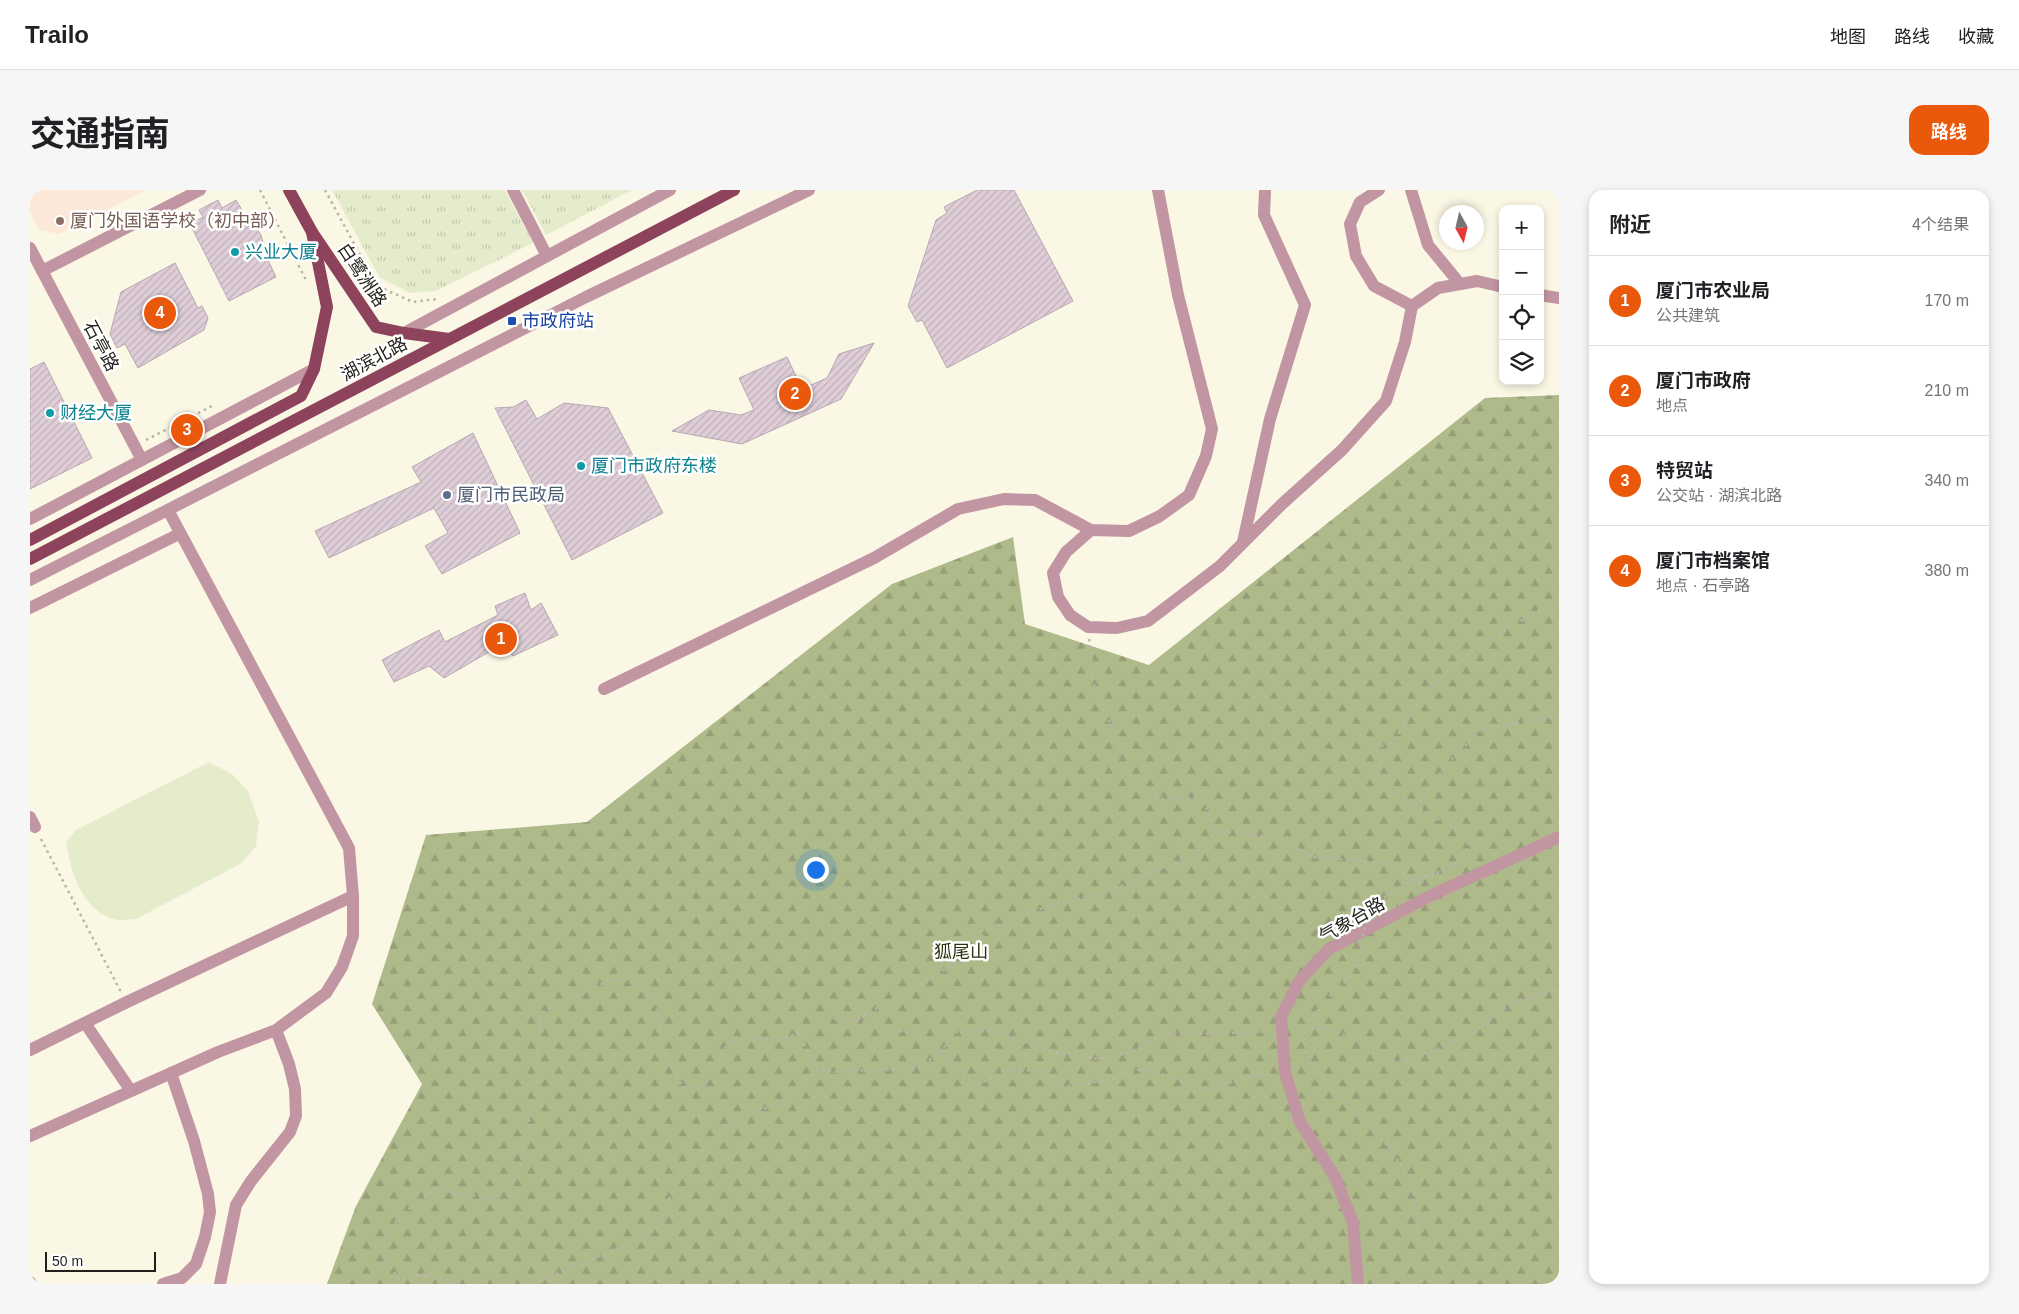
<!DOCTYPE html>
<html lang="zh">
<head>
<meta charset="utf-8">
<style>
	body { margin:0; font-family:Arial,"Noto Sans SC",sans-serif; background:#f6f6f6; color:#202124 }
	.controls { position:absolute; right:15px; top:15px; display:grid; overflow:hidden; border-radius:10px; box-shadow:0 2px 8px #0003 }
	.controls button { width:45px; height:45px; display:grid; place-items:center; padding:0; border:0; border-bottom:1px solid #e0e0e0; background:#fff; color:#202124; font:25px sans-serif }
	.compass { position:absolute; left:1409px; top:15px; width:45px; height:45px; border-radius:50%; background:#fff; box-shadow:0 2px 8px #0003; rotate:172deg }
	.scale { position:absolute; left:15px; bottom:12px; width:111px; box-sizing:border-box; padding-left:5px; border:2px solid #211f19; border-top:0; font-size:14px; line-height:18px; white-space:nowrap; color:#211f19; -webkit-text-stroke:4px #fff; paint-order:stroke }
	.you { position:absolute; left:785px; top:679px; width:18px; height:18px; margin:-12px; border:4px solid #fff; border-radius:50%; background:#1a73e8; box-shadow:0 0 0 8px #1a73e833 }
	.badge { display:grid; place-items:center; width:32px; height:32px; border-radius:50%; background:#ea580c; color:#fff; font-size:16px; font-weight:700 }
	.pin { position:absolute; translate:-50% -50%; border:2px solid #fff; box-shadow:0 1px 5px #0006 }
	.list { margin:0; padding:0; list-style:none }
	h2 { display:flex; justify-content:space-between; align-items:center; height:65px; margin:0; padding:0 20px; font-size:21px }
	h2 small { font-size:16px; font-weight:400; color:#757577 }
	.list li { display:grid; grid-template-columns:32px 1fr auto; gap:15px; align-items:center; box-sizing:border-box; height:90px; padding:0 20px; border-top:1px solid #e0e0e0 }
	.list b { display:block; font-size:19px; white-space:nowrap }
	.list p { margin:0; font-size:16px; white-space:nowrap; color:#757577 }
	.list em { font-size:16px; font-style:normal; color:#757577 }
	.icon { flex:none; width:28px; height:28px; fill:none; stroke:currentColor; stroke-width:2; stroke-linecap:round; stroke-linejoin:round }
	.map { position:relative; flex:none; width:1529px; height:1094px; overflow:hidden; border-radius:15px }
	header { display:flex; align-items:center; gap:30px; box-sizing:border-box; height:70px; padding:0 25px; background:#fff; border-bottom:1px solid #e0e0e0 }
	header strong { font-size:24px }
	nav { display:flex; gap:28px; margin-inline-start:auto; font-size:18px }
	.intro { display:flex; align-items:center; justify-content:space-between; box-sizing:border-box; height:120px; padding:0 30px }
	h1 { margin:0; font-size:35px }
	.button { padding:12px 22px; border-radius:15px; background:#ea580c; color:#fff; font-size:18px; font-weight:700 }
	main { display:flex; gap:30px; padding:0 30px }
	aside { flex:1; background:#fff; border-radius:15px; box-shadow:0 2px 8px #0003 }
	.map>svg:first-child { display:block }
	.education { fill:#fce8d9 }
	.forest { fill:url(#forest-firs) }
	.park { fill:url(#park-tufts) }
	.pitch { fill:#e4eccb }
	.building { fill:url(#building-hatch); stroke:#b8a7b1 }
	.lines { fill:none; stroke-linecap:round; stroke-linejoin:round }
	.path { stroke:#b9b5a7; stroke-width:2.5; stroke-dasharray:2.5 4; stroke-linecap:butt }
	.minor { stroke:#c295a2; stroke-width:12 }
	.major { stroke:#8e435d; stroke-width:12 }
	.path-bridge { stroke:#b9b5a7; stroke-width:2.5; stroke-dasharray:2.5 4; stroke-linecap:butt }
	.education-dot { fill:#8d6e63; stroke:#fff; stroke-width:2 }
	.culture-dot { fill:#0f9aa8; stroke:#fff; stroke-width:2 }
	.transit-dot { fill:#1a4fb4; stroke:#fff; stroke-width:2 }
	.service-dot { fill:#5c6f8a; stroke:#fff; stroke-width:2 }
	.labels { text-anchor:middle; stroke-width:5; stroke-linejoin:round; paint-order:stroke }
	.education-label { font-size:18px; fill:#785e54; stroke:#fff; text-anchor:start }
	.culture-label { font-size:18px; fill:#0d838f; stroke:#fff; text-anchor:start }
	.street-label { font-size:18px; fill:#211f19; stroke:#fff }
	.transit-label { font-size:18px; fill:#164399; stroke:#fff; text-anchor:start }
	.service-label { font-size:18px; fill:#4e5e75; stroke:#fff; text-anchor:start }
	.park-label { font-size:18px; fill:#2d330f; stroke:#fff }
</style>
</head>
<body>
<header>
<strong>Trailo</strong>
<nav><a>地图</a><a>路线</a><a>收藏</a></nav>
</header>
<div class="intro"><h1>交通指南</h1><a class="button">路线</a></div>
<main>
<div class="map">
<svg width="1529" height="1094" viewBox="0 0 1529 1094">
	<defs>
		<pattern id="forest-firs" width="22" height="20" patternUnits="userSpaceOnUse" patternTransform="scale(1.25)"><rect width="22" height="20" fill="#afba8b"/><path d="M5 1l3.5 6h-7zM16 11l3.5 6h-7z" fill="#969f77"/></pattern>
		<pattern id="park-tufts" width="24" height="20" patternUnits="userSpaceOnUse" patternTransform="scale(1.25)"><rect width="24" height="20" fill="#e4eccb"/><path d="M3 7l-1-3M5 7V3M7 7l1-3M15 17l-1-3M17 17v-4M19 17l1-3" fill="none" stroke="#c3caae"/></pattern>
		<pattern id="building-hatch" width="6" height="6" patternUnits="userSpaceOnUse" patternTransform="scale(1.25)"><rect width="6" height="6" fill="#dfced8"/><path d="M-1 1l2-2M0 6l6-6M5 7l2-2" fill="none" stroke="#bfb0b9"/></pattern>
	</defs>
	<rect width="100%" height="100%" fill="#fbf7e5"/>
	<polygon class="education" points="0,0 116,0 29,44 9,40 0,21"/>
	<polygon class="forest" points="1529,205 1529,1094 297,1094 326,1016 392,894 342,814 396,645 557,632 862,394 983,347 995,434 1119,475 1455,208"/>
	<g class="park">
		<polygon points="302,0 475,0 503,53 406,101 381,103 350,88"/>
		<polygon points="492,0 602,0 516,45"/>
	</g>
	<path class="pitch" d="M179,572L202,584L218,601L229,632L226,656L212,673L106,729C100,729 93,731 87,730C52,722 41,683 36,652L46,640Z"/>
	<g class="building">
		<polygon points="947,0 984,0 1043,111 917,178 892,130 887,132 878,116 906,30 917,23 914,17"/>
		<polygon points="188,10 192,18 206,10 218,30 224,35 231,45 237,68 246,87 199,111 160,34 173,27 169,20"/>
		<polygon points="145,73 168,118 172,116 178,128 174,140 108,178 95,154 87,158 80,144 91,102"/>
		<polygon points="844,153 811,209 712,254 642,241 679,220 711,225 724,220 709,188 757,167 772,199 797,188 809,164"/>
		<polygon points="14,172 62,268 0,299 0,179"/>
		<polygon points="496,210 507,229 534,213 578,218 633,323 542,370 465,218 483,217"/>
		<polygon points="443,243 490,343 412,384 395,356 418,343 404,318 299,368 285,341 391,292 382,277"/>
		<polygon points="495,403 501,420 511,413 528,445 483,466 471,455 414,488 399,476 364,492 352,470 409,440 415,452 468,425 465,416"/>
	</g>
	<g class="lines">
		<g class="path">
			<polyline points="230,0 277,92"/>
			<polyline points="295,0 347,96 383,112 407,109"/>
			<polyline points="116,250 182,216"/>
			<polyline points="1059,449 1065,503 1095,562 1101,597 1136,610 1172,607 1185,641 1252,648 1281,667 1355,673 1392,694"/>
			<polyline points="1334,546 1358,559 1386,516 1417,482 1455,451 1521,414 1529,412"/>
			<polyline points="1386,616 1418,573 1451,540 1529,526"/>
			<polyline points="11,649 91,802"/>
			<polyline points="826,831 870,840 911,861 946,896 973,881 1011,880 1038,896 1079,890 1114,878 1177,900 1220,886 1241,884"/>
			<polyline points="1275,839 1299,838 1339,856 1359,872 1398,863 1445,841 1483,812 1529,799"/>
			<polyline points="768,842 788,880"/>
			<polyline points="395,1084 369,1089 352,1064 358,1041 376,1021 405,999 465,1009 488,985 507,892 507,870 511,823 580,790 597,789 625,809 634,861 652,897 673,898 699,851 760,847 768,842 810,827 825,831 858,811 897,791 936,765 957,741 1002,721 1082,700 1166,663 1185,641"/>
			<polyline points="522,1086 524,1094"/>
			<polyline points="396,1094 395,1084 428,1094"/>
			<path d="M495,1094C542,1080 583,1061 627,1039L650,982L706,928L752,913L769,894L788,880L803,882L889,878L911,861L925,842L955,840L981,847L1025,862L1068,869L1103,862L1132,845L1229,842L1239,835"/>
		</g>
		<g class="minor">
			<polyline points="483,0 517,66"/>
			<polyline points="1349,0 1330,12 1320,34 1326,66 1344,96 1382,116"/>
			<polyline points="1381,0 1398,55 1430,94"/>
			<polyline points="0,58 112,270"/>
			<polyline points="12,81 170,0"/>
			<polyline points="1510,105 1529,108"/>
			<polyline points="374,143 640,0"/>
			<polyline points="0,329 284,179"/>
			<polyline points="1061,340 1036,362 1023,383 1028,407 1040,425 1058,437 1087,438 1118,431 1190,376 1252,314 1312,260 1356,211 1375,152 1382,116 1408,98 1447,91 1473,97"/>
			<polyline points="1213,352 1240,229 1275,115 1234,25 1235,0"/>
			<polyline points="0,390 556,107 779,0"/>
			<polyline points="0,418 149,344"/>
			<polyline points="574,499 844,368 928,319 974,309 1005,310 1061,340 1099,341 1130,326 1159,305 1176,266 1182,239 1148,105 1128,0"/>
			<polyline points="0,627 5,637"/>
			<polyline points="55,833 101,901 188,862 246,840 296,803 312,777 323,746 323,706 319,658 138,320"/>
			<polyline points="0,860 97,812 323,706"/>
			<polyline points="0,946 101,901"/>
			<polyline points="0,1092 1,1094"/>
			<polyline points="133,1094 152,1088 166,1074 175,1047 180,1022 178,1004 164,951 141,883"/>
			<polyline points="190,1094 206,1015 221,991 260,942 266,926 265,899 259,874 246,840"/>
			<polyline points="1328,1094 1323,1033 1305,987 1270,932 1255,882 1251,827 1269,791 1299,759 1402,705 1529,647"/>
		</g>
		<g class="major">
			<polyline points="259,0 282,42 346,137 374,143 419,149"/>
			<polyline points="0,350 271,206 284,179 297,117 282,42"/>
			<polyline points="0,369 704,0"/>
		</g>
		<polyline class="path-bridge" points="1358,559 1349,576 1349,591 1364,604 1431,642 1438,654 1434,668 1418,679 1381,691 1356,706 1340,722 1333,743 1330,769 1318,788 1293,813 1275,839 1275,862 1286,882 1358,956 1379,986 1388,1022 1387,1054 1374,1083 1365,1094"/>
	</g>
	<circle class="education-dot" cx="30" cy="31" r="5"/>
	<g class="culture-dot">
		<circle cx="205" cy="62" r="5"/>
		<circle cx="20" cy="223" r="5"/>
		<circle cx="551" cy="276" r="5"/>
	</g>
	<rect class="transit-dot" x="477" y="126" width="10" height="10" rx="2.5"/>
	<circle class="service-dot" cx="417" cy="305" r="5"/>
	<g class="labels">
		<g class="education-label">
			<text x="40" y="37">厦门外国语学校（初中部）</text>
		</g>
		<g class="culture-label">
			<text x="215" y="68">兴业大厦</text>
			<text x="30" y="229">财经大厦</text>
			<text x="561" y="282">厦门市政府东楼</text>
		</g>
		<g class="street-label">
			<text transform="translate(332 85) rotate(56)" y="6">白鹭洲路</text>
			<text transform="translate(71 156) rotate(62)" y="6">石亭路</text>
			<text transform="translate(344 169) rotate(-28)" y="6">湖滨北路</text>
			<text transform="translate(1322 730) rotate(-30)" y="6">气象台路</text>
		</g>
		<g class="transit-label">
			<text x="492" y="137">市政府站</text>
		</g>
		<g class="service-label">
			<text x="427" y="311">厦门市民政局</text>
		</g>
		<g class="park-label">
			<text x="931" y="768">狐尾山</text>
		</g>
	</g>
</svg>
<div class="controls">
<button>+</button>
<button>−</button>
<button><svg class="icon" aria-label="locate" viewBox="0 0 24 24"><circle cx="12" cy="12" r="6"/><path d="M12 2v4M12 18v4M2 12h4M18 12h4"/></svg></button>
<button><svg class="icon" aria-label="layers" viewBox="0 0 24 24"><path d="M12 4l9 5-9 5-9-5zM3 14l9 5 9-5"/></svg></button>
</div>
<svg class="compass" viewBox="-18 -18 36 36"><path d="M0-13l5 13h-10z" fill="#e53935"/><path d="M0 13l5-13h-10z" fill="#757577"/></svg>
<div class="scale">50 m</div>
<div class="you"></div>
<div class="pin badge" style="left:471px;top:449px">1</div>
<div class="pin badge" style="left:765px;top:204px">2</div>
<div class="pin badge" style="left:157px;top:240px">3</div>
<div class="pin badge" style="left:130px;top:123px">4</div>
</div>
<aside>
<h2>附近<small>4个结果</small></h2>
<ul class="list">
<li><span class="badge">1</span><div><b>厦门市农业局</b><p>公共建筑</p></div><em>170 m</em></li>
<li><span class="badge">2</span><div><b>厦门市政府</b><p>地点</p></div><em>210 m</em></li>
<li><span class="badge">3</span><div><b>特贸站</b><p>公交站 · 湖滨北路</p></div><em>340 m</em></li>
<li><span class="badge">4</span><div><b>厦门市档案馆</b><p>地点 · 石亭路</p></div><em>380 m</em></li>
</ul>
</aside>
</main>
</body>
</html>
